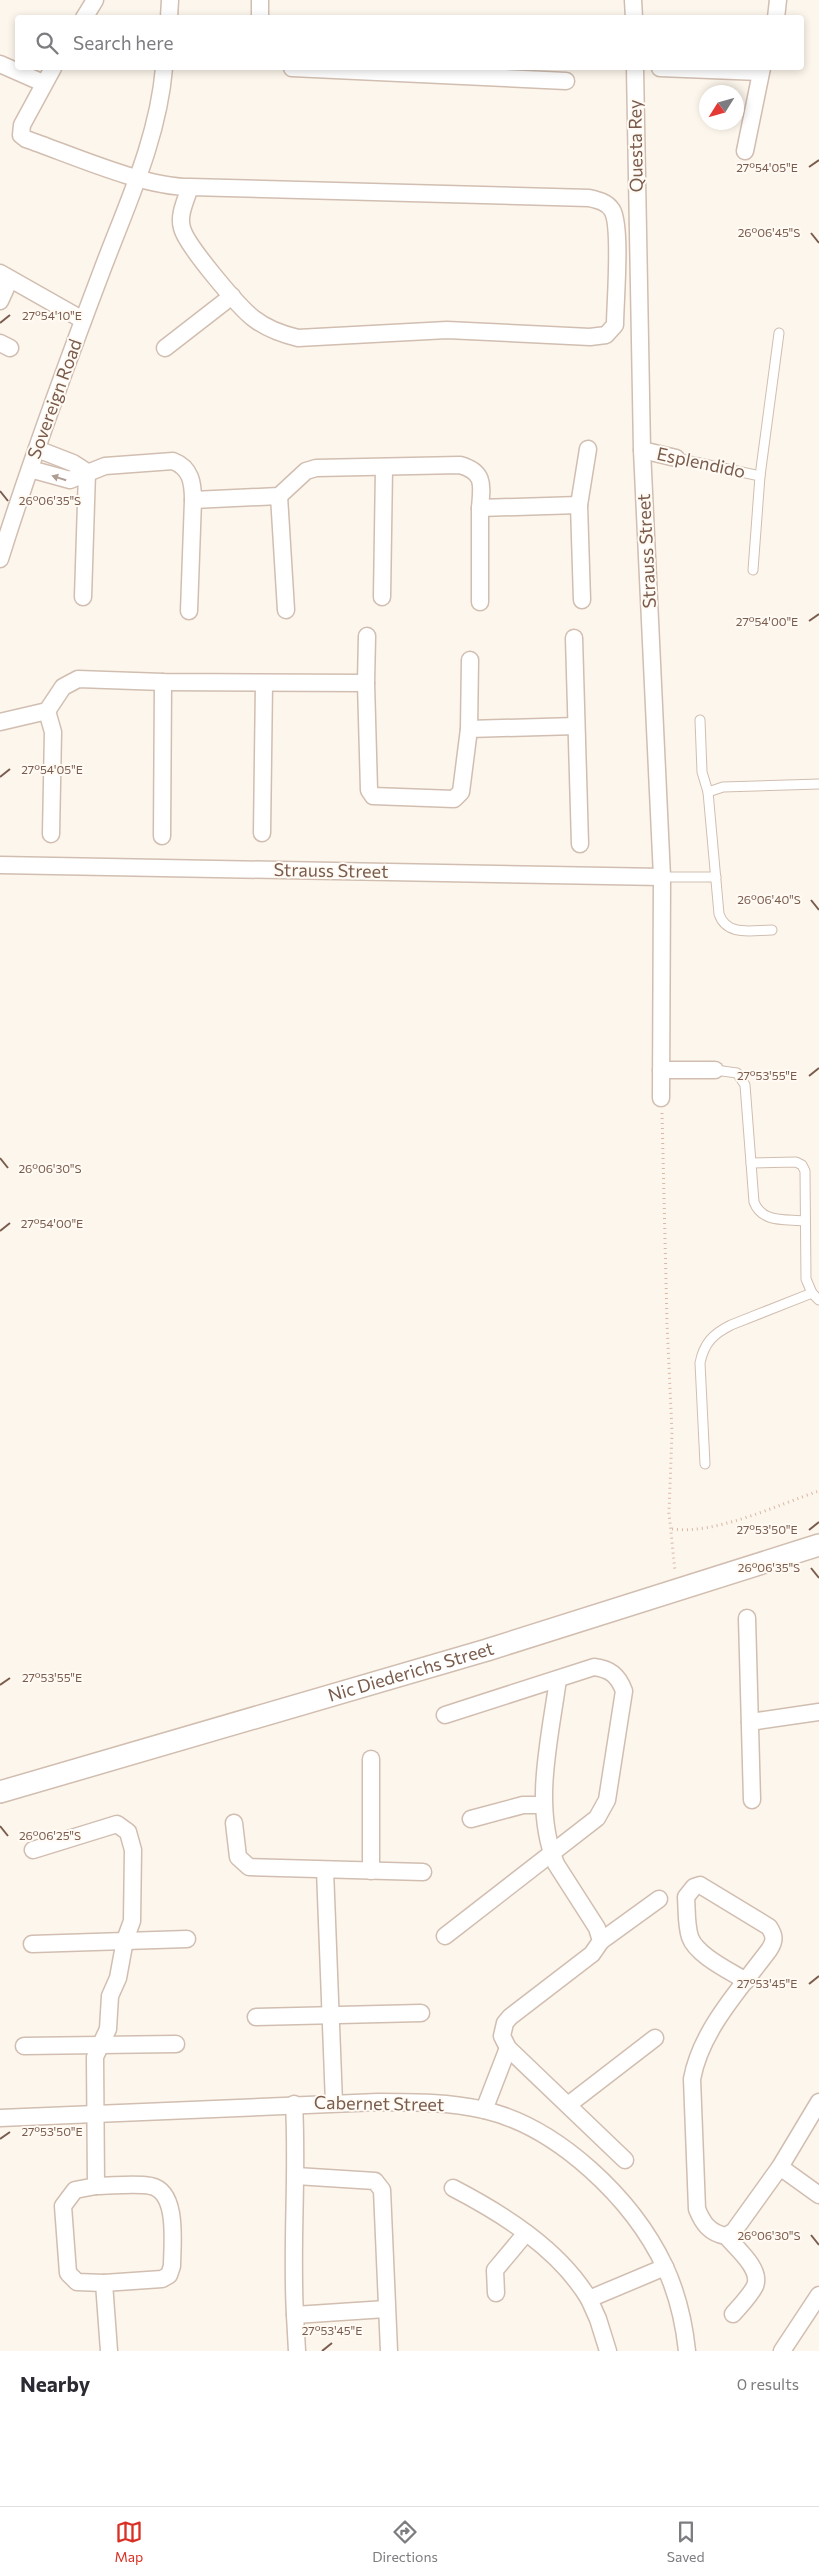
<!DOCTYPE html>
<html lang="en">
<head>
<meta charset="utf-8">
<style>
	body { margin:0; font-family:Commissioner,sans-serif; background:#f7f7f7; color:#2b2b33 }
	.compass { position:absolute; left:699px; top:85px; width:45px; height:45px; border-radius:50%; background:#fff; box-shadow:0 2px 8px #0003; rotate:233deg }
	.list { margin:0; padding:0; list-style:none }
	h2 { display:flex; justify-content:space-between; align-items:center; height:65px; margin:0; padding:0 20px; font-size:21px }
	h2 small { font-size:16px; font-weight:400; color:#7c7c81 }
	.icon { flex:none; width:28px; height:28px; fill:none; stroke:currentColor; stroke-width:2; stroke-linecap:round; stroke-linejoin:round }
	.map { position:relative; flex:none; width:819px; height:2351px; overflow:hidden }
	.search { position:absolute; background:#fff; box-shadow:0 2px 8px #0003; left:15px; right:15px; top:15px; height:55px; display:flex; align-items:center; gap:12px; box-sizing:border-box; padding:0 18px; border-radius:5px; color:#7c7c81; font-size:19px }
	.sheet { height:155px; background:#fff }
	nav { display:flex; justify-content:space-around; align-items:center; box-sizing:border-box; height:70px; border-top:1px solid #e1e1e2; background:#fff; font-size:14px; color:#7c7c81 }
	nav a { display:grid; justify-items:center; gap:2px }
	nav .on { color:#d93025 }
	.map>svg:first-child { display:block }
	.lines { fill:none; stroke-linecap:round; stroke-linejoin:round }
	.service-casing { stroke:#d1beb0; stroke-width:11 }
	.minor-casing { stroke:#d1beb0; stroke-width:19 }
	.tertiary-casing { stroke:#d1beb0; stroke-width:24 }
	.path { stroke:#d9b8a5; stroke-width:3; stroke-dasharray:1 4; stroke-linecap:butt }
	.service { stroke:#fff; stroke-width:9 }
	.minor { stroke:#fff; stroke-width:16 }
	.tertiary { stroke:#fff; stroke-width:21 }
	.oneway { fill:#af9d94 }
	.ticks { fill:none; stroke:#7a5c4d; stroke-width:2 }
	.labels { text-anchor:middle; stroke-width:4; stroke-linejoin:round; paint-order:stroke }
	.street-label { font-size:18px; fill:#7a5c4d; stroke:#fffaf3 }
	.ticks-label { font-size:12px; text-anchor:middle; fill:#7a5c4d; stroke:#fffaf3; stroke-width:4; stroke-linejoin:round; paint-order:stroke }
</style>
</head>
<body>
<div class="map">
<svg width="819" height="2351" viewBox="0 0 819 2351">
	<rect width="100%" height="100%" fill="#fdf6ec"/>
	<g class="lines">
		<g class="service-casing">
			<g id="service">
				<polyline points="676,458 760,476"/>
				<polyline points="753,570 760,476 779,333"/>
				<path d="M700,720L702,772L708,792L719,914C727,937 752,930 772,930"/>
				<polyline points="708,792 723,787 819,784"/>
				<polyline points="662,877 716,877"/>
				<path d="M715,1070L737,1073L745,1085L754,1202C762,1223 785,1219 804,1221"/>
				<polyline points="751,1163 796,1162 802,1165 805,1171 806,1279 812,1293 819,1300"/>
				<path d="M705,1464L700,1363C704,1343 713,1334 731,1325L812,1293"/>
			</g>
		</g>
		<g class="minor-casing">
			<g id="minor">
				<polyline points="633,0 634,18"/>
				<polyline points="84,18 95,0"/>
				<polyline points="169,18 170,0"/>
				<polyline points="260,18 260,0"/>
				<polyline points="776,18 778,0"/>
				<polyline points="0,64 43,83"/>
				<path d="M53,68L22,125L21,135L26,139C72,155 143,187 190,187L589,198C598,200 607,202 612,210C622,226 615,303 615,325L606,335L590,337L447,330L298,338C281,334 267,329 253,318C238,306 186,245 182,228C178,215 186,200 190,187"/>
				<polyline points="292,68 566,81"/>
				<polyline points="635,68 642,450 662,877 661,1098"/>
				<polyline points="660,68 760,72"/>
				<polyline points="745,151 762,68"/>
				<polyline points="0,273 83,320"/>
				<polyline points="0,301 10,279"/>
				<polyline points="0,343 10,348"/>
				<polyline points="165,348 232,296"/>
				<polyline points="37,449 73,463 87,472"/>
				<polyline points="642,450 676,458"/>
				<path d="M30,469L70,480L105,466L173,461C191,468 193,483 193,500L279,496L306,471L316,468L460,465C485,472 482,485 480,508L579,505L588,449"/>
				<polyline points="279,496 286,610"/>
				<polyline points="579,505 582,600"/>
				<polyline points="480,508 480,602"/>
				<path d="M0,559C30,463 65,368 101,273C126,206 158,140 164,68"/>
				<polyline points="83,597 87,472"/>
				<polyline points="382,597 384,468"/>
				<polyline points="189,611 193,500"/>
				<polyline points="367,636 366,683 369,790 373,796 454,799 461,792 469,729 470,660"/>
				<polyline points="574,638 580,844"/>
				<polyline points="47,711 53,732 51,834"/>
				<polyline points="0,722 47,711 63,687 78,679 163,682 366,683"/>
				<polyline points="469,729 576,726"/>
				<polyline points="262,833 264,683"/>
				<polyline points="162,836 163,682"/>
				<polyline points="0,865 662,877"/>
				<polyline points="661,1070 715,1070"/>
				<polyline points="747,1618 752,1800"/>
				<path d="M558,1679C550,1739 532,1806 556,1864L597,1928L601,1941L592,1954L510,2017L505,2023L502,2036L508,2048L625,2160"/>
				<path d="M445,1715L594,1667C610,1669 618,1675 624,1691L607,1800L597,1818L445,1936"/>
				<polyline points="750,1722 819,1712"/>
				<polyline points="471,1819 523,1805 543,1805"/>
				<polyline points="234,1823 238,1857 249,1867 423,1872"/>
				<polyline points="33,1850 117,1824 128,1832 133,1850 132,1921 125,1940 118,1978 110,1996 108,2029 95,2057 96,2186 75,2190 63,2206 68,2273 77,2282 104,2283 109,2351"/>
				<polyline points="325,1870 334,2103"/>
				<polyline points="371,1871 371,1759"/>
				<polyline points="601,1941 659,1899"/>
				<polyline points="32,1944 187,1939"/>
				<path d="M746,1981C730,1971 696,1955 690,1937C686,1925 687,1910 686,1897L694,1887L700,1885L769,1927C775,1936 775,1941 769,1950C740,1989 701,2030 692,2079L697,2209C703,2224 710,2233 726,2236L734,2231L780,2167L819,2102"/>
				<polyline points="256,2017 421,2013"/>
				<polyline points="24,2046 176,2044"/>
				<path d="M294,2104C298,2174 291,2245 295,2315L386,2309"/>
				<polyline points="568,2105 655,2038"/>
				<polyline points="484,2110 508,2048"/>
				<path d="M0,2118L378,2102C414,2102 450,2102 484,2110C558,2127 633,2199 665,2267C677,2293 684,2322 687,2351"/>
				<polyline points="780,2167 819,2195"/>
				<polyline points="296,2176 375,2181 382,2190 389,2351"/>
				<path d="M96,2186C114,2186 134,2183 151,2186C179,2192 172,2245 172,2266L169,2275L162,2279L104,2283"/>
				<path d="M453,2188C503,2214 559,2249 589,2299"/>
				<path d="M726,2236C736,2248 762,2269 755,2286C750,2296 740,2306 733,2314"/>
				<polyline points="496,2293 495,2270 526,2233"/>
				<polyline points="295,2315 297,2351"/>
				<polyline points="608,2351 598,2319 589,2299 665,2267"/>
				<polyline points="782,2351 819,2295"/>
			</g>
		</g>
		<g class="tertiary-casing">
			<g id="tertiary">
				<path id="s1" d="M0,1792L487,1650L819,1545"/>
			</g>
		</g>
		<g class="path">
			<polyline points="662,1113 667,1323 672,1432 669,1513 675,1571"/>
			<path d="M672,1529C715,1535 777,1505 819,1491"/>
		</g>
		<use href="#service" class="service"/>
		<use href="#minor" class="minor"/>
		<use href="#tertiary" class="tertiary"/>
	</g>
	<defs><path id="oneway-solid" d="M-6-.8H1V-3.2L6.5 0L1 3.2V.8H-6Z" transform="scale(1.25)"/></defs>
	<use class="oneway" href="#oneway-solid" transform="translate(59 478) rotate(-163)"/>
	<path class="ticks" d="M809,167L819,160M811,233L819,243M0,323L10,315M0,491L8,501M809,621L819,614M0,777L10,769M811,900L819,910M809,1076L819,1068M0,1158L8,1168M0,1231L10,1223M809,1530L819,1522M811,1568L819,1578M0,1685L10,1678M0,1826L8,1836M809,1984L819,1976M0,2139L10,2132M811,2235L819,2245M322,2351L332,2343"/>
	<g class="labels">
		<g class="street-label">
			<text transform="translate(636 146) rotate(-91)" y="6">Questa Rey</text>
			<text transform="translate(55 399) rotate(-70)" y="6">Sovereign Road</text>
			<text transform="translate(701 463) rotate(12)" y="6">Esplendido</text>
			<text transform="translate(647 551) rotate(-93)" y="6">Strauss Street</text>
			<text transform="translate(331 871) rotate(1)" y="6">Strauss Street</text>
			<text dy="6" stroke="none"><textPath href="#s1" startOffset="428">Nic Diederichs Street</textPath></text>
			<text transform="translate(379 2104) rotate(1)" y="6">Cabernet Street</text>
		</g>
	</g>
	<g class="ticks-label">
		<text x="767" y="172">27°54'05"E</text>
		<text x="769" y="237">26°06'45"S</text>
		<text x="52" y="320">27°54'10"E</text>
		<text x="50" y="505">26°06'35"S</text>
		<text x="767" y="626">27°54'00"E</text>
		<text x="52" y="774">27°54'05"E</text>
		<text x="769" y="904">26°06'40"S</text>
		<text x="767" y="1080">27°53'55"E</text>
		<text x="50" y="1173">26°06'30"S</text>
		<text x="52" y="1228">27°54'00"E</text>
		<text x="767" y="1534">27°53'50"E</text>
		<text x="769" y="1572">26°06'35"S</text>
		<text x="52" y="1682">27°53'55"E</text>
		<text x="50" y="1840">26°06'25"S</text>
		<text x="767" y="1988">27°53'45"E</text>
		<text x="52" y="2136">27°53'50"E</text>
		<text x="769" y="2240">26°06'30"S</text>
		<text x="332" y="2335">27°53'45"E</text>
	</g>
</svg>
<svg class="compass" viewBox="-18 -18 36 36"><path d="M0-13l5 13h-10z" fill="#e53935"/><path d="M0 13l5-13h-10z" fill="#7c7c81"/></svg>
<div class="search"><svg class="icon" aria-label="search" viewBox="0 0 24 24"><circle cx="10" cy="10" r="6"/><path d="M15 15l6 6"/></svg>Search here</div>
</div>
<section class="sheet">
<h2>Nearby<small>0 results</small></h2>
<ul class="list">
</ul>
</section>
<nav>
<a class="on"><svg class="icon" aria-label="map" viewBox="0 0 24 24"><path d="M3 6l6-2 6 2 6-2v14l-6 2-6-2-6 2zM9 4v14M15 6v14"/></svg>Map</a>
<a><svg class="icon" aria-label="directions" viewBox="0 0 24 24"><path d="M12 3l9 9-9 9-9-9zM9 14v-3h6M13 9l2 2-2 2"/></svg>Directions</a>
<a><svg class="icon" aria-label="saved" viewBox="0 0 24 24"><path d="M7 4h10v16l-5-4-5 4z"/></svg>Saved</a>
</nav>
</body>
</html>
